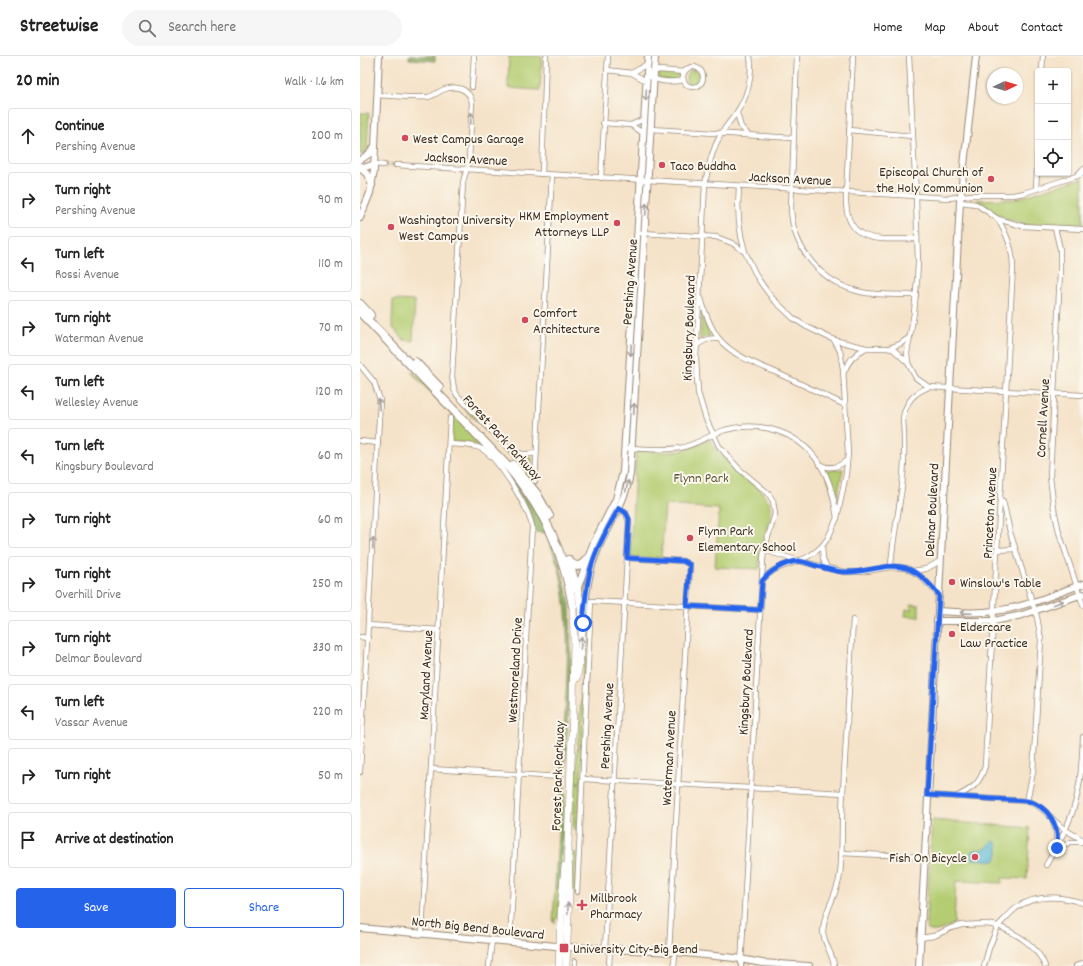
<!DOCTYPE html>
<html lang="en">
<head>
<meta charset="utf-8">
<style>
	body { margin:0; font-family:Dekko,sans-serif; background:#f6f6f6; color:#222 }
	.controls { position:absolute; right:12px; top:12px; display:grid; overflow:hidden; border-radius:4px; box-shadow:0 1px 3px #0004 }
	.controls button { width:36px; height:36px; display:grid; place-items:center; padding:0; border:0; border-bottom:1px solid #e0e0e0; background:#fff; color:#222; font:20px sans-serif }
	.compass { position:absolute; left:627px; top:12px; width:36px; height:36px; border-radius:50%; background:#fff; box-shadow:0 1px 3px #0004; rotate:86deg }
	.stop { position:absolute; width:12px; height:12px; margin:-9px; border:3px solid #2563eb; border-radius:50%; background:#fff }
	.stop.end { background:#2563eb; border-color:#fff; box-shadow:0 1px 4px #0008 }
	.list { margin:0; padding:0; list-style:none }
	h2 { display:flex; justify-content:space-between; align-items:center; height:52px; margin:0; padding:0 16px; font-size:17px }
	h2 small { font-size:13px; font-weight:400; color:#767676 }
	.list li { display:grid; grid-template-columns:26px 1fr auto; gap:12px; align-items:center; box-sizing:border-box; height:56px; margin:0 8px 8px; padding:0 8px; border:1px solid #e0e0e0; border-radius:4px }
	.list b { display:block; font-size:15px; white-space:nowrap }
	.list p { margin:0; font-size:13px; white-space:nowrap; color:#767676 }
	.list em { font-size:13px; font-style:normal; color:#767676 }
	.actions { display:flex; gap:8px; padding:12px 16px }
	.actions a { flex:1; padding:9px 0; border:1px solid #2563eb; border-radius:4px; text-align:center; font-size:14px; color:#2563eb }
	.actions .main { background:#2563eb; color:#fff }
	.icon { flex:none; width:22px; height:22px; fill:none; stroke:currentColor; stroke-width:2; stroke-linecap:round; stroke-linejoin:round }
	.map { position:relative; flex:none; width:723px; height:910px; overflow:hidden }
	header { display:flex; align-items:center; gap:24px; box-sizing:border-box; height:56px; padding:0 20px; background:#fff; border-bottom:1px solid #e0e0e0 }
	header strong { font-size:19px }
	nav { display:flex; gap:22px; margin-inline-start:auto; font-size:14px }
	.search { width:280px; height:36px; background:#f6f6f6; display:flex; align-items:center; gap:10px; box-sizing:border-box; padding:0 14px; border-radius:22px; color:#767676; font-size:15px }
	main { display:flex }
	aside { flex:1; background:#fff }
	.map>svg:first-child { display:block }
	.green { fill:#b4cd72; stroke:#787c48 }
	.forest { fill:#8fb064; stroke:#656d41 }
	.water { fill:#55b5d3; stroke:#487078 }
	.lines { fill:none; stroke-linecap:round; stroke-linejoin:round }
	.street-tunnel { stroke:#d0bea7; stroke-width:4.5; stroke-dasharray:4.5 2; stroke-linecap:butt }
	.street-casing { stroke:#988674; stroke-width:6 }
	.secondary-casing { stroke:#988674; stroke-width:8 }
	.primary-casing { stroke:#988674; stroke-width:8 }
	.highway-casing { stroke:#988674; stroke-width:10 }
	.street { stroke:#fff; stroke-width:4.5 }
	.secondary { stroke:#fff; stroke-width:6 }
	.primary { stroke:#fff; stroke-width:7 }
	.highway { stroke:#fff; stroke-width:8 }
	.oneway { stroke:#a79f9a }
	.route { stroke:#2563eb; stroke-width:5 }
	.poi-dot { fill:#d1495b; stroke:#fbf7ec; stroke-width:1.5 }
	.labels { text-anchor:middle; stroke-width:4; stroke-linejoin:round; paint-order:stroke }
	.poi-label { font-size:14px; fill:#3b2a1e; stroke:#fbf7ec; text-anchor:start }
	.street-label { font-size:14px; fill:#3b2a1e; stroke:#fbf7ec }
	.park-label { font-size:14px; fill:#595333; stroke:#fbf7ec }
</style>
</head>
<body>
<header>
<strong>Streetwise</strong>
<div class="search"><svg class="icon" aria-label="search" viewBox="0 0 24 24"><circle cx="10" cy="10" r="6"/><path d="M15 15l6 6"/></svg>Search here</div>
<nav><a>Home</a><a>Map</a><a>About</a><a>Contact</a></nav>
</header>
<main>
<aside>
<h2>20 min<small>Walk · 1.6 km</small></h2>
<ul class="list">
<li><svg class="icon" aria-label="ahead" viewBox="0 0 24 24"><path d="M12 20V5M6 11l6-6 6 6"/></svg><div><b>Continue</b><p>Pershing Avenue</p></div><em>200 m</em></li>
<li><svg class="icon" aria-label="right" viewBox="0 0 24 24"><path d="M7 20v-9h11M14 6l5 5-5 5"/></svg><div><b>Turn right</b><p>Pershing Avenue</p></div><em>90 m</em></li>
<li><svg class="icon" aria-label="left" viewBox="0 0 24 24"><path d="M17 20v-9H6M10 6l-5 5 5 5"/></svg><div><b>Turn left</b><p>Rossi Avenue</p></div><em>110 m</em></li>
<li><svg class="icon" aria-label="right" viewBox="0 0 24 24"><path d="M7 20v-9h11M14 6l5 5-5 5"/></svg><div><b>Turn right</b><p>Waterman Avenue</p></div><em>70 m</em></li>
<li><svg class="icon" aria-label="left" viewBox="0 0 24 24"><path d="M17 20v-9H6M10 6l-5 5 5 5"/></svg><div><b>Turn left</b><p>Wellesley Avenue</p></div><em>120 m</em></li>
<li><svg class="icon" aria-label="left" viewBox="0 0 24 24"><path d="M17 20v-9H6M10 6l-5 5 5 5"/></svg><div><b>Turn left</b><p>Kingsbury Boulevard</p></div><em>60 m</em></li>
<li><svg class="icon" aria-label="right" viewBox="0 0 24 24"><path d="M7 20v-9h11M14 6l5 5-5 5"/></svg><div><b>Turn right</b></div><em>60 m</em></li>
<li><svg class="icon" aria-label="right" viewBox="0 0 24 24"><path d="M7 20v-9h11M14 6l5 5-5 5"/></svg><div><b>Turn right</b><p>Overhill Drive</p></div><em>250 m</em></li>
<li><svg class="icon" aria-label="right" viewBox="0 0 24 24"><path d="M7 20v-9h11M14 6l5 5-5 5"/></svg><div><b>Turn right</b><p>Delmar Boulevard</p></div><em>330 m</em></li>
<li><svg class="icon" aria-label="left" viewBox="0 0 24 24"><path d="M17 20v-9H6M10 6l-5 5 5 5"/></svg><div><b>Turn left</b><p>Vassar Avenue</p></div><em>220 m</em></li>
<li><svg class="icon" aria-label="right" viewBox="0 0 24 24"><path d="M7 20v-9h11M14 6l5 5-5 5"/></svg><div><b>Turn right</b></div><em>50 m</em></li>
<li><svg class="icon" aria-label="arrive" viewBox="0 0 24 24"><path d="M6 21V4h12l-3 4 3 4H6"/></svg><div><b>Arrive at destination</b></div></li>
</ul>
<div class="actions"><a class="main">Save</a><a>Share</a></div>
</aside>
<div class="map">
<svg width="723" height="910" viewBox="0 0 723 910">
	<rect width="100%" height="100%" fill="#fbf7ec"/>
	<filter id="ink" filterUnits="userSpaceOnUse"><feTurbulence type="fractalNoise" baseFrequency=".025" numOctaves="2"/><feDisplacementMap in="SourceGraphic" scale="8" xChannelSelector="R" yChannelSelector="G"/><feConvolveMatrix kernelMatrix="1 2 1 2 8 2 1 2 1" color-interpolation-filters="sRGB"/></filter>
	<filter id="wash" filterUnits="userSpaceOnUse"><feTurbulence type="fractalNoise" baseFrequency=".012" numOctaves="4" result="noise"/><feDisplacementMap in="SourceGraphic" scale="16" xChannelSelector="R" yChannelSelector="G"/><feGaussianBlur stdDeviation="0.9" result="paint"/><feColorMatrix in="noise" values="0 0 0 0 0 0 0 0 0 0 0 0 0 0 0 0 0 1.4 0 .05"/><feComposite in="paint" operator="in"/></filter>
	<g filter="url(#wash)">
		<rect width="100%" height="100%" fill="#f5e3c9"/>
		<g class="green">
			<polygon points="149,0 182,0 180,34 148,32"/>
			<circle cx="334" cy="22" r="8"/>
			<polygon points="299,16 318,18 321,22 318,24 299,23 298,18"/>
			<polygon points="289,23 291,24 285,116 284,118"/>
			<polygon points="0,57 9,57 7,93 4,97 0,99"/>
			<path d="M723,122V171C698,170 668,173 645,162C635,158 628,150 618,146L617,144L655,143Z"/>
			<polygon points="276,223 280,224 269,387 268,385"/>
			<polygon points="33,244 55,245 53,285 44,284 33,272 32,267"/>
			<polygon points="342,256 350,280 344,281 340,284"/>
			<polygon points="52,314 145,412 143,413 121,390 110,387 93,386 92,383 93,360 52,317"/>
			<polygon points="94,340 146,394 156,400 172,402 172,424 187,447 185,447 160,411 93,341"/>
			<path d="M350,384L358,396L378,417L401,435L409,446L411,451V463L401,490L399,513L355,511L359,453L305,449L301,503L270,501V499L276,396C286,392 300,397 311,396C327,395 336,389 350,384Z"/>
			<polygon points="483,413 476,447 465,415"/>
			<polygon points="255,454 241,482 223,541 220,532 234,489"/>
			<polygon points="228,543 229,543 221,726 215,726"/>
			<polygon points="551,548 559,549 559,561 545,560 546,553 551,554"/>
			<polygon points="215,727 221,727 218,774 213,772"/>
			<path d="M572,764L670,772L667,823L642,822V827L596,825L594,868C586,871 577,878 568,874L566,867Z"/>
			<polygon points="212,797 217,797 216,839 211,835"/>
			<polygon points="195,832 200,832 198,862 195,863 195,867 193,866"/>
		</g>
		<g class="forest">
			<polygon points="49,0 75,0 75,5 49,3"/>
			<path d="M145,412L170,441L194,486L210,548L211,606L205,720L201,719C204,656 214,583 201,521C198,506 191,492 187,477L175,476C171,450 157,435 143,413Z"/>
			<polygon points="201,727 205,727 200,832 195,832"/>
		</g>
		<path class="water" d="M633,785L636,786C639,791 639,800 635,805L613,803C610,800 610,797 613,794L625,793Z"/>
	</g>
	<g filter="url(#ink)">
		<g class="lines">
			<polyline class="street-tunnel" points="24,109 36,109"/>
			<g class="street-casing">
				<g id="street">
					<path d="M437,0L431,153C433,193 461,227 501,236C519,240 538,238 556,239"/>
					<path d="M493,0L486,139C484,190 520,183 557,183"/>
					<circle cx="333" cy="21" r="10"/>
					<polyline points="247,14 272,17 286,25"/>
					<polyline points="682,15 683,0"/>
					<polyline points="272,17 287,8"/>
					<polyline points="287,19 299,14 324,16"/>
					<path d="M287,19C297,26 311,27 323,24"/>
					<polyline points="112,31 114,0"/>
					<path d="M17,39C34,40 51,42 68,41C74,40 79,35 85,33C97,29 109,33 112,46L109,105L103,126L92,320L94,333L97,339L145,389C155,397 163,400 176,397"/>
					<polyline points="377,57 381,71 389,79"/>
					<polyline points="243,67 271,69 284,63"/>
					<polyline points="271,69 283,77"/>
					<polyline points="291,73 433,82"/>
					<polyline points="489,74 552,80"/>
					<polyline points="15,108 24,109"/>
					<polyline points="36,109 589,142 611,139 653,139 664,137 723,118"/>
					<polyline points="182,118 186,0"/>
					<polyline points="717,119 723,113"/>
					<polyline points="241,122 248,0"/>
					<path d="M379,130C377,153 378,173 385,196"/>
					<polyline points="676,133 678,92"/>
					<polyline points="600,146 616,148 638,163 662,170 723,173"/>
					<polyline points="695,172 700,193 700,216 690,421 694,453 699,476 723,549"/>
					<polyline points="281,177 356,181 372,187 385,196 397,221 403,230 412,242 433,262 445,270 474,284 506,292 526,292 533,293 548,307 556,322 569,331 723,339"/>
					<path d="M341,242C345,257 350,272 360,284C374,300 396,308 415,316C439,327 462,338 485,349"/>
					<path d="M336,290C344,284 350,281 359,283"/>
					<polyline points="529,292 540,288 550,281"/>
					<polyline points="548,307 547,297 554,257 557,224 558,207 556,140 549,0"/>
					<polyline points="0,309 14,326 20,344 0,716"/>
					<path d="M484,316C488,305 496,297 506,292"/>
					<polyline points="0,385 18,387"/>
					<path d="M89,388C99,389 113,388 122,393C139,403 168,451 172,470L150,886"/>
					<path d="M265,392C283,392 302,395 320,392C336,389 349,379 365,374C400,364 439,376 459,407C470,423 474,442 477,462"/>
					<path d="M460,408C469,414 479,411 487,404"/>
					<polyline points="175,425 192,119"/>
					<polyline points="643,445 650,476 677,561 681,584 673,716 667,745"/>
					<polyline points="404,494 439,505 485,516 500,516 531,511 546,512 559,519 579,539"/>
					<polyline points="638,494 655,493"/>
					<polyline points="267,502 323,505 330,509 309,896"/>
					<path d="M531,511C532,488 537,466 540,444C545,416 545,389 543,362C546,345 554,337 569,331"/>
					<polyline points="467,512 463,503 462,490 468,482 477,462 486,418 488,397 483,313 480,295 474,284"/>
					<polyline points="553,515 566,513 580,505"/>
					<path d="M402,525C412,512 424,510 438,505C447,502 455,497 462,490"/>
					<polyline points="8,569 79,574"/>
					<polyline points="0,581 8,582"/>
					<polyline points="71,713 200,721"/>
					<polyline points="223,723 483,737"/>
					<path d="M567,739L667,745C681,749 688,759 698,768C706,775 714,779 723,784"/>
					<path d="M596,741C612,733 620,728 625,710L653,211C653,193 647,179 638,163"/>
					<polyline points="693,764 696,777 697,788"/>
					<polyline points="697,792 711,786 723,786"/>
					<polyline points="481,797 523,799"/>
					<polyline points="526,799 564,801"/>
					<path d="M686,809C697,791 708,772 714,751C721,729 722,704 723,681"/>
					<polyline points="217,836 231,545 400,554"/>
					<polyline points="62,877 90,362"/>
					<path d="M560,882L574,880L591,872L602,869L626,868L638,870C644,864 650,857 656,852C676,838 701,840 723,847"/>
					<polyline points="245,893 269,466 266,457 257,451"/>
					<polyline points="129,910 132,884"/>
					<polyline points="215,910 215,905"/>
					<polyline points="249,910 250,893"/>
					<polyline points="314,910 315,896"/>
					<path d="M381,910L403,504L404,494L415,458L413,445L408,437L379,413L359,390L346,363L338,337L336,303L345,128C348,110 352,94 361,78C366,70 372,63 377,56C388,40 393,19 390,0"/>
					<path d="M474,910C473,898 464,888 463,876C463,856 478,838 480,818C483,791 481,763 483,736C486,679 490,621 493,564"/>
					<path d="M624,910L629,892L638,870C657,878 677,889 685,910"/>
					<polyline points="716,910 723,907"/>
				</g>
			</g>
			<g class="secondary-casing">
				<g id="secondary">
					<polyline points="0,104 9,98 15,90"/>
					<polyline points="0,110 6,111 15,108"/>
					<polyline points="0,112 7,118 12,129"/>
					<polyline points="0,162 10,137 14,114 19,0"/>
					<polyline points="217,534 233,488 256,443 263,416 288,0"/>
					<path d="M578,555C596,556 615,558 634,555C664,552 694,538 723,528"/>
					<path d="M224,561C226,539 228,518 236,497C247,470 265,448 270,418L295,0"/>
					<polyline points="577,565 634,565 662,559 723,538"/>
					<polyline points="0,872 207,891 315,896 375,902 402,907 449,910"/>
					<polyline points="559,910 600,146 616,0"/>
				</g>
			</g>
			<g class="primary-casing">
				<g id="primary">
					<path d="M217,533C226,562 221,592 217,622"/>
					<polyline points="199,910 202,841 205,810"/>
					<polyline points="206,910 209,835 208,789 213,653 214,581 213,550"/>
				</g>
			</g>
			<g class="highway-casing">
				<g id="highway">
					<polyline points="0,248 10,259"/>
					<path d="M0,256L150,413C186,457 203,494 213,550"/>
					<polyline points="55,306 79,331"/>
					<polyline points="153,409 176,437 189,460"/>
					<path d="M208,504C215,513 222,511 227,503"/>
					<polyline points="209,507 217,533"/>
				</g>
			</g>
			<use href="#street" class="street"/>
			<use href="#secondary" class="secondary"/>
			<use href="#primary" class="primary"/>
			<use href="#highway" class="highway"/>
		</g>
		<defs><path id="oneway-shaft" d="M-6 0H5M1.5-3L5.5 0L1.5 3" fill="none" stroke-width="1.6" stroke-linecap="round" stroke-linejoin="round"/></defs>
		<g class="oneway">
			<use href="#oneway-shaft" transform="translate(286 39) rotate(93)"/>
			<use href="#oneway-shaft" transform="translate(111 62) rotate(-88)"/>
			<use href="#oneway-shaft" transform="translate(286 153) rotate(-87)"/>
			<use href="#oneway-shaft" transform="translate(271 294) rotate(93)"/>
			<use href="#oneway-shaft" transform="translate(19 348) rotate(-92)"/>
			<use href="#oneway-shaft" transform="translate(274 353) rotate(-87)"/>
			<use href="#oneway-shaft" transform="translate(267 430) rotate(-76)"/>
			<use href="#oneway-shaft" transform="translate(13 487) rotate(-87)"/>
			<use href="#oneway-shaft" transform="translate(698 547) rotate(-20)"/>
			<use href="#oneway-shaft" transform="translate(606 557) rotate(-178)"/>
			<use href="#oneway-shaft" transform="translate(221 587) rotate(-84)"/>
			<use href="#oneway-shaft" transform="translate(208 852) rotate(-88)"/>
		</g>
	</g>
	<g class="lines" filter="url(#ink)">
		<path class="route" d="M223,567C225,547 226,527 232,508C238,488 249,470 259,452L266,457L269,463L267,502L323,505L330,509L327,550L400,554L402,525C410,515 425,506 438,505C442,505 447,507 450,508C462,511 474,516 486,516C506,517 527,506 546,512C560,517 570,528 579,539L567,739L667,745C689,750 700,770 697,792"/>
	</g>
	<g class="poi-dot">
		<circle cx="45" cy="82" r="4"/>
		<circle cx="302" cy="109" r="4"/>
		<circle cx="631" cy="123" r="4"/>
		<circle cx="257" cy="167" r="4"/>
		<circle cx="31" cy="171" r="4"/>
		<circle cx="165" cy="264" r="4"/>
		<circle cx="330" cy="482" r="4"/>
		<circle cx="592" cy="526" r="4"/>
		<circle cx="592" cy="578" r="4"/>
		<circle cx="615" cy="801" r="4"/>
		<path d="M220 843h4v4h4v4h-4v4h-4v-4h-4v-4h4z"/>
		<rect x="199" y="887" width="10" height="10" rx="2"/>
	</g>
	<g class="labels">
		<g class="poi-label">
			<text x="53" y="87">West Campus Garage</text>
			<text x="310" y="114">Taco Buddha</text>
			<text x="623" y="120" text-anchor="end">Episcopal Church of<tspan x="623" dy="16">the Holy Communion</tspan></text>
			<text x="249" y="164" text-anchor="end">HKM Employment<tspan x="249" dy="16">Attorneys LLP</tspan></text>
			<text x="39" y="168">Washington University<tspan x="39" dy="16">West Campus</tspan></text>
			<text x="173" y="261">Comfort<tspan x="173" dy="16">Architecture</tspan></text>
			<text x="338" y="479">Flynn Park<tspan x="338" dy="16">Elementary School</tspan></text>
			<text x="600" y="531">Winslow's Table</text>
			<text x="600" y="575">Eldercare<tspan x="600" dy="16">Law Practice</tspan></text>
			<text x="607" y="806" text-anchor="end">Fish On Bicycle</text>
			<text x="230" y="846">Millbrook<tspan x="230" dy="16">Pharmacy</tspan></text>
			<text x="213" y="897">University City-Big Bend</text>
		</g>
		<g class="street-label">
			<text transform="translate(106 102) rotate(3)" y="5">Jackson Avenue</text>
			<text transform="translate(430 122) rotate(3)" y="5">Jackson Avenue</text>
			<text transform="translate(269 226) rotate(-86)" y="5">Pershing Avenue</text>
			<text transform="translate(328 272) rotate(-88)" y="5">Kingsbury Boulevard</text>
			<text transform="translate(682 362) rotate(-87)" y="5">Cornell Avenue</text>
			<text transform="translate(143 381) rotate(48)" y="5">Forest Park Parkway</text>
			<text transform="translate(571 454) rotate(-87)" y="5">Delmar Boulevard</text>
			<text transform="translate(629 457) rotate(-87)" y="5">Princeton Avenue</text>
			<text transform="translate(154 614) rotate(-87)" y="5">Westmoreland Drive</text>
			<text transform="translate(65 619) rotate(-87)" y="5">Maryland Avenue</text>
			<text transform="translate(385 626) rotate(-87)" y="5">Kingsbury Boulevard</text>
			<text transform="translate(246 670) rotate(-87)" y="5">Pershing Avenue</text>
			<text transform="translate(308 702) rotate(-87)" y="5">Waterman Avenue</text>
			<text transform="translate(197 720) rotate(-88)" y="5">Forest Park Parkway</text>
			<text transform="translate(118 871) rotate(6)" y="5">North Big Bend Boulevard</text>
		</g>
		<g class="park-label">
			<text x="341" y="426">Flynn Park</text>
		</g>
	</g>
</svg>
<div class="controls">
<button>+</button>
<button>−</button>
<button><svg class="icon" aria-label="locate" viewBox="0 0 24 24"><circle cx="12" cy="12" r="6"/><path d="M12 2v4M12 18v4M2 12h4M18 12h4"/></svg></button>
</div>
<svg class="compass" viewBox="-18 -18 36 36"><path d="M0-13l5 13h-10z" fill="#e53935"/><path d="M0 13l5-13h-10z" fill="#767676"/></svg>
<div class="stop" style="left:223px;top:567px"></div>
<div class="stop end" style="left:697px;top:792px"></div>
</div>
</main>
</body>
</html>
